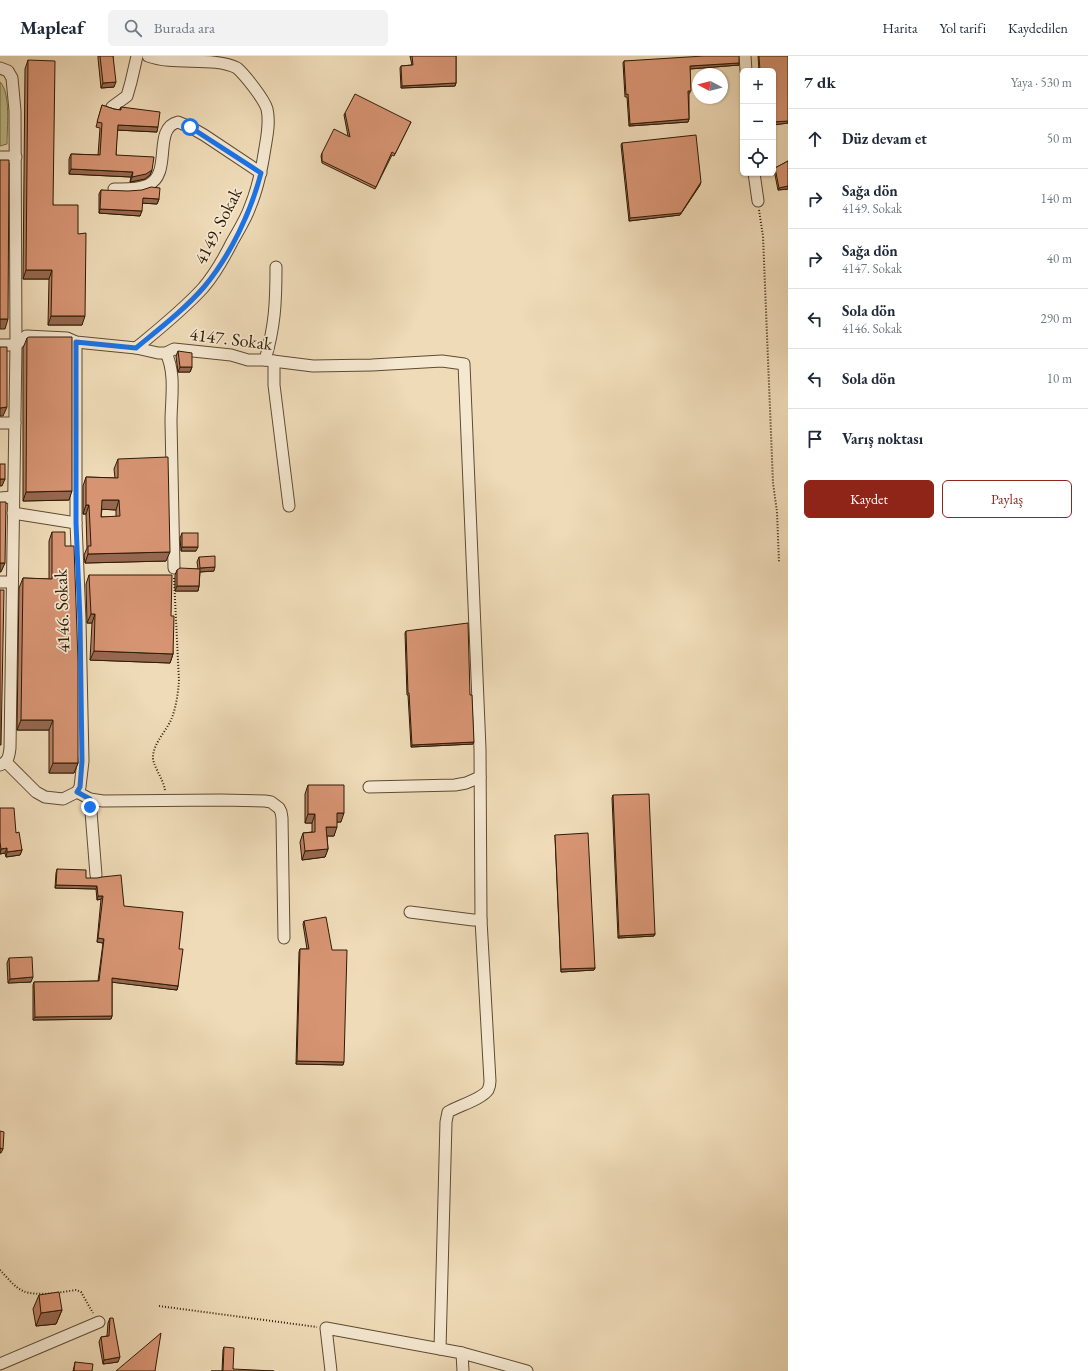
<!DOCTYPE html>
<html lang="tr">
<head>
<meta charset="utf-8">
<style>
	body { margin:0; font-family:"EB Garamond",serif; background:#f2f2f3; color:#1f2937 }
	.controls { position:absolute; right:12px; top:12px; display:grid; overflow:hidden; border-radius:6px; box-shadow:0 1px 3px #0004 }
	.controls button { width:36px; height:36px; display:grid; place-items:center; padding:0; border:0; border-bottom:1px solid #e0e1e3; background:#fff; color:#1f2937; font:20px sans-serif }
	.compass { position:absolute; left:692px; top:12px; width:36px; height:36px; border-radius:50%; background:#fff; box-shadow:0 1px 3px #0004; rotate:277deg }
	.stop { position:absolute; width:12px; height:12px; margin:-9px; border:3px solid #1a73e8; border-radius:50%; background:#fff }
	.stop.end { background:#1a73e8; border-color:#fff; box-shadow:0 1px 4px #0008 }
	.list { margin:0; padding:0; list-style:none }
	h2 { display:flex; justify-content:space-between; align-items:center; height:52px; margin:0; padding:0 16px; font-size:17px }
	h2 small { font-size:13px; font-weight:400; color:#747a83 }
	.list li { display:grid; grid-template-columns:26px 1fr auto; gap:12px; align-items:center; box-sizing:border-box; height:60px; padding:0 16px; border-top:1px solid #e0e1e3 }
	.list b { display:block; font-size:15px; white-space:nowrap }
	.list p { margin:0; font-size:13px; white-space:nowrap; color:#747a83 }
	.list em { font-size:13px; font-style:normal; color:#747a83 }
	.actions { display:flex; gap:8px; padding:12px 16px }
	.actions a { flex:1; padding:9px 0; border:1px solid #8f2418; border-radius:6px; text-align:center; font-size:14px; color:#8f2418 }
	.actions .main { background:#8f2418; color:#fff }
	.icon { flex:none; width:22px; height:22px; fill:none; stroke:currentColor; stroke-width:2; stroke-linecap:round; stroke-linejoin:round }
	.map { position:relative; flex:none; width:788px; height:1315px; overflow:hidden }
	header { display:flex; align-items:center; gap:24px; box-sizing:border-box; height:56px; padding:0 20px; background:#fff; border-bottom:1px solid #e0e1e3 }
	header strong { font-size:19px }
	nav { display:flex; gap:22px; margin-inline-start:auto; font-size:14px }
	.search { width:280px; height:36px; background:#f2f2f3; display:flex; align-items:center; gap:10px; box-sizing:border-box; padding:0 14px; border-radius:6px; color:#747a83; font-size:15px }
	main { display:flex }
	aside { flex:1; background:#fff }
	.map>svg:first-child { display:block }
	.green { fill:#bebe8b; stroke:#766c48 }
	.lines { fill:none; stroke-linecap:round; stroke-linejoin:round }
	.minor-casing { stroke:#5f4b31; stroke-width:13 }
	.path { stroke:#2f1b04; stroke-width:2; stroke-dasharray:1 2; stroke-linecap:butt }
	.minor { stroke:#f5e8d1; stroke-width:11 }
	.wall { fill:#b97f63; stroke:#2f1b04; fill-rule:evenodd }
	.shaded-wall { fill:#966850; stroke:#2f1b04 }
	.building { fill:#d79473; stroke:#2f1b04; fill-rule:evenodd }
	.route { stroke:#1a73e8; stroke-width:5 }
	.labels { text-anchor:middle; stroke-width:3.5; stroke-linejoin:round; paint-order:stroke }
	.street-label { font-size:18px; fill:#2f1b04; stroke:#f5e8d1 }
</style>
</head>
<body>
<header>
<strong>Mapleaf</strong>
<div class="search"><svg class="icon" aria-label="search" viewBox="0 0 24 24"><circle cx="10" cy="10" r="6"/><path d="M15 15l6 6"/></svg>Burada ara</div>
<nav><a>Harita</a><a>Yol tarifi</a><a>Kaydedilen</a></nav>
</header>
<main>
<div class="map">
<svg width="788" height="1315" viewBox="0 0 788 1315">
	<rect width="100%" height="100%" fill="#efdbb8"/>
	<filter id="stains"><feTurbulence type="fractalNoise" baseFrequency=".005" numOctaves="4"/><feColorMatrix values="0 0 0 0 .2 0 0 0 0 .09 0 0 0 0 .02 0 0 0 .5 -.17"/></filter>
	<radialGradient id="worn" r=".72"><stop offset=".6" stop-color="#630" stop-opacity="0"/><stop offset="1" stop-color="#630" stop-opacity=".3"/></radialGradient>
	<path class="green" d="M0,26C11,37 7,72 7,88L0,90Z"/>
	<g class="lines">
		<g class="minor-casing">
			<g id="minor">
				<polyline points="745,0 746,15"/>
				<path d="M0,12L8,15L12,22L15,55L16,289L10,692C9,701 8,706 0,709"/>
				<polyline points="112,51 127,40 131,26 137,0"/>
				<polyline points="0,101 16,101"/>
				<polyline points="754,117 758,145"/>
				<path d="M114,133C124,133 137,134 148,129C173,118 152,72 178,66L190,71L204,79L261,117"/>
				<path d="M0,289H16L26,280L67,282L76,286L136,292L158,297H166L174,293L231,299L248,304H265L313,310L372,309L442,305L464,308L480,693L481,864L490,1025C490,1027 489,1032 488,1034C482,1043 458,1050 448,1056L446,1066L440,1293"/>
				<path d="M136,292C159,273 183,254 203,232C215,218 224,202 232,186C238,175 246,163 250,151C258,132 262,112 265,92C267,80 270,66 267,53C264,43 245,19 237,12C213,0 175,10 148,0"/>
				<path d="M166,297C176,318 171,343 171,366C172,415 173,464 174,512"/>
				<path d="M265,304C275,270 276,246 276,211"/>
				<polyline points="274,305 274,329 289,450"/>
				<polyline points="0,367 15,367"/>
				<polyline points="0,442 13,441"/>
				<polyline points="13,457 76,467"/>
				<polyline points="0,526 12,526"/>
				<polyline points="6,706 36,736 45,741 63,743 77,736 80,731 83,705 80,564 76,467 76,286"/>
				<polyline points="369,731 455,729 466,727 480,721"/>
				<polyline points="77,736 90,743 103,745 220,744 265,745 271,746 279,752 281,756 282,762 284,882"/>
				<polyline points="90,743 96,819"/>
				<polyline points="410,856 473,864 481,864"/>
				<polyline points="462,1297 463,1315"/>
				<polyline points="0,1308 99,1266"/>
				<polyline points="331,1315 326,1272 462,1297 527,1315"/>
			</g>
		</g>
		<g class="path">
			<polyline points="759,154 763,180 773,427 777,456 779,506"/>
			<path d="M165,734C163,722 152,709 153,700C154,687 166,675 171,664C176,652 178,638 179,625L174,522"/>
			<path d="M0,1214C7,1221 14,1231 23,1235C37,1241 62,1236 76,1234L81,1236L93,1257"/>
			<polyline points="159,1250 317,1271"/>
		</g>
		<use href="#minor" class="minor"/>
	</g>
	<g class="wall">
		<polygon points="98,0 113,0 114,31 101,32 98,2"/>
		<polygon points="410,0 456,0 456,27 455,30 401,32 400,12 401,10 412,9"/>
		<polygon points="758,0 788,0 788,67 773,69 773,15 759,15"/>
		<polygon points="28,4 53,149 78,178 82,269 48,269 49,223 23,223 25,13"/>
		<polygon points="624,5 739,9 690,13 690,37 689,37 689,63 688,66 629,70 627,41 625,41 623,7"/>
		<polygon points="102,49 114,53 120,54 121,51 157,76 117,74 116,99 152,114 150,119 145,123 130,126 131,121 69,118 69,103 71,98 98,99 100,72 96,71"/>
		<polygon points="345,57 411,66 394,100 392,99 375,133 322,107 321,100 322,97 348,80 344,59"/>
		<polygon points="622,87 700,129 680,159 629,165 621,89"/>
		<polygon points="788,105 788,133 778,134 774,114 775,112"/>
		<polygon points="101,134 159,143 157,148 142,147 140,160 99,157 99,138"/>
		<polygon points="27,282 69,444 23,445 23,292"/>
		<polygon points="178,295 192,311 190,316 178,316 176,300"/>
		<path d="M118,403L166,505L85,507L84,499L87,492L86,458H83V430L86,421L115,422L114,413ZM102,453L116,454V461H101Z"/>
		<polygon points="52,476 65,490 78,707 74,717 49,717 49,674 17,674 19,532 23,522 49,523 49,485"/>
		<polygon points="182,477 196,495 181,495 180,482"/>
		<polygon points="199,501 214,515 200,516 199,530 198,535 175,535 175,519 177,514 198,513 197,506"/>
		<polygon points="89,519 171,560 173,598 170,607 90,604 92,567 87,567 86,528"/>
		<polygon points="406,575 470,639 473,688 411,691 408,639 407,639 405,577"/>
		<polygon points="308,729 341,766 337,766 334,780 327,780 328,793 325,801 302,804 300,786 303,777 312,776 312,767 305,767 305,738"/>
		<polygon points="613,739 655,878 654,880 618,882 612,742"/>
		<polygon points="0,752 16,777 22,794 20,799 6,801 5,797 0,798"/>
		<polygon points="555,779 595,912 594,914 561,916 555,781"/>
		<polygon points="57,813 86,822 124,850 179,893 178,930 177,934 112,926 112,960 111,963 33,964 33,929 34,926 98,925 103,887 97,886 101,843 97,844 96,833 55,832 56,817"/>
		<polygon points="304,865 343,1009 296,1008 299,896 300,893 307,893 303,868"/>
		<polygon points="9,902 31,926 8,927 7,907"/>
		<polygon points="39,1239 62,1254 56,1268 36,1270 33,1253"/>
		<polygon points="110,1262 118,1306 103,1308 99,1286 101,1281 107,1280 108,1267"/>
		<polygon points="224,1291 233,1313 222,1315 223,1294"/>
		<polygon points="75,1306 92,1315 73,1315 74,1311"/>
	</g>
	<g class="shaded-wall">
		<polygon points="739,7 739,9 689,13 690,10"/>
		<polygon points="116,26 114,31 101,32 103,27"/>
		<polygon points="456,27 455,30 401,32 402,30"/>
		<polygon points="689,63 688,66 629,70 630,68"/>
		<polygon points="788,65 788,67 773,69 773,66"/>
		<polygon points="118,69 158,71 157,76 116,74"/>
		<polygon points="71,113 133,116 131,121 69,118"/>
		<polygon points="152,114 150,119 145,123 130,126 132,121"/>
		<polygon points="701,126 700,129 680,159 629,165 630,162"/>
		<polygon points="788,130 788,133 778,134 779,132"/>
		<polygon points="143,142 159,143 157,148 141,147"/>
		<polygon points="100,153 142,155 140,160 99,157"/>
		<polygon points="26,214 52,214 49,223 23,223"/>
		<polygon points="51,260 85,260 82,269 48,269"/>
		<polygon points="0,263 8,263 5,273 0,273"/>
		<polygon points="180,311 192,311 190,316 178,316"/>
		<polygon points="7,351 3,360 0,360 0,352"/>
		<polygon points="0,423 5,423 2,430 0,430"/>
		<polygon points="72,435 69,444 23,445 26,436"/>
		<polygon points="102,444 119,444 116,454 98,453"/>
		<polygon points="86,449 89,449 86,458 83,458"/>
		<polygon points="182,491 198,491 196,495 181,495"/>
		<polygon points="170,496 166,505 85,507 88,498"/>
		<polygon points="0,507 5,507 1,516 0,516"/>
		<polygon points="215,511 214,515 198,516 200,512"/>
		<polygon points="177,530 199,530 198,535 175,535"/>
		<polygon points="91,558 95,558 92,567 87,567"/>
		<polygon points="94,595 173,598 170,607 90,604"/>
		<polygon points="21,664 53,664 49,674 17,674"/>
		<polygon points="474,686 473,688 411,691 412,689"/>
		<polygon points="53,707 78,707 74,717 49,717"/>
		<polygon points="337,757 344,757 341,766 334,766"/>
		<polygon points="308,758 315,758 312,767 305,767"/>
		<polygon points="326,771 337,771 334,780 323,780"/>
		<polygon points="7,792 5,797 0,798 1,793"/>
		<polygon points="328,793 325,801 302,804 305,795"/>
		<polygon points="22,794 20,799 6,801 7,796"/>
		<polygon points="56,829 97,830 96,833 55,832"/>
		<polygon points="98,840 103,840 101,843 97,844"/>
		<polygon points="655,878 654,880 618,882 619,880"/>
		<polygon points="98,882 104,883 103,887 97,886"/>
		<polygon points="595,912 594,914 561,916 561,913"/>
		<polygon points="33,921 31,926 8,927 10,923"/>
		<polygon points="112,922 178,930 177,934 110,926"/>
		<polygon points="112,960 111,963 33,964 35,961"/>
		<polygon points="297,1005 344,1006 343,1009 296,1008"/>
		<polygon points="0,1092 3,1093 1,1097 0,1097"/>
		<polygon points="62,1254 56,1268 36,1270 41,1257"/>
		<polygon points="120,1301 118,1306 103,1308 104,1304"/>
	</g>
	<g class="building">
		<polygon points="100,0 113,0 116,26 103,27"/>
		<polygon points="412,0 456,0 456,27 402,30 401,10 413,9"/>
		<polygon points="704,0 739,0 739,7 690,10 691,35 688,35 689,63 630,68 628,38 626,39 624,5"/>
		<polygon points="759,0 788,0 788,65 773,66 773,15 760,15"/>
		<polygon points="28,4 55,5 53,149 78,149 78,178 86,177 85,260 51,260 52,214 26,214"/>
		<polygon points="355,38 411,66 395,98 392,96 376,131 322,105 322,97 334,73 350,81 345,57"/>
		<polygon points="102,49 114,53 121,54 121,51 160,56 158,71 118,69 116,99 154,101 152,114 146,118 132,121 133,116 71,113 71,98 100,99 102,67 97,66"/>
		<polygon points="696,79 701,126 681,157 630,162 622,87"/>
		<polygon points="0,104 9,104 8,263 0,263"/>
		<polygon points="788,105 788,130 779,132 775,112"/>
		<polygon points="151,131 160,132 159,143 143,142 142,155 100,153 101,134 128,135 142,134"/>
		<polygon points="29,281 72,281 72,435 26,436 27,282"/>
		<polygon points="0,291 7,291 7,351 0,352"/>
		<polygon points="178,295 192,297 192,311 180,311"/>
		<path d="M168,401L170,496L88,498V490H91L89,449H86V421L118,422V403ZM102,444H119L120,460L101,461Z"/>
		<rect x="0" y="408" width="5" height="15"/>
		<polygon points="0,446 6,446 5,507 0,507"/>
		<polygon points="52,476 65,476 65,490 74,490 78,605 78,707 53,707 53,664 21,664 23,522 52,523"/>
		<rect x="182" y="477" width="16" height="14"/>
		<polygon points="215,500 215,511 200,512 199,501"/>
		<polygon points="180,512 200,513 199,530 177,530 177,514"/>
		<polygon points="89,519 172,519 171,560 174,560 173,598 94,595 95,558 91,558"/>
		<polygon points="0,534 4,534 1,689 0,689"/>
		<polygon points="468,567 470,639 472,639 474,686 412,689 409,637 408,637 406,575"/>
		<polygon points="308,729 344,729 344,757 337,757 337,771 326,771 328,793 305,795 303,777 315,776 315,758 308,758"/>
		<polygon points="649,738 655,878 619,880 613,739"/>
		<polygon points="0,752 14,752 16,777 19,776 22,794 7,796 7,792 1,793 0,786"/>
		<polygon points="588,777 595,912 561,913 555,779"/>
		<polygon points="57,813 86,814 86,822 97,822 102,821 121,819 124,850 183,856 179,893 183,893 178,930 112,922 112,960 35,961 34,926 99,925 104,883 98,882 103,840 98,840 97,830 56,829"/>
		<polygon points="326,861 332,894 347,894 344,1006 297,1005 300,893 309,893 304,865"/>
		<polygon points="32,901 33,921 10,923 9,902"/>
		<polygon points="0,1075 4,1076 3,1093 0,1092"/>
		<polygon points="59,1236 62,1254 41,1257 39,1239"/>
		<polygon points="110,1262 113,1262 120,1301 104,1304 101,1281 109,1280"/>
		<polygon points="161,1277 155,1315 116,1315"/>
		<polygon points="224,1291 234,1292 233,1313 274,1315 211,1315 223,1315"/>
		<polygon points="75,1306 93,1308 92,1315 74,1315"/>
	</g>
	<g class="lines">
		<path class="route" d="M90,751V743L77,736L80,731L82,705L80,564L76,467V286L136,292C159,273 184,254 204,231C230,200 251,156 261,117L190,71"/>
	</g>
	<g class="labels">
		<g class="street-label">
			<text transform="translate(218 170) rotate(-63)" y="6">4149. Sokak</text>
			<text transform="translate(231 283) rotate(7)" y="6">4147. Sokak</text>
			<text transform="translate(62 555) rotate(-92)" y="6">4146. Sokak</text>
		</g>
	</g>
	<rect width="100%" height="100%" filter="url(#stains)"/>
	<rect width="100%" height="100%" fill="url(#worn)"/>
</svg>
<div class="controls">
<button>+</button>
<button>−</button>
<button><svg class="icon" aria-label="locate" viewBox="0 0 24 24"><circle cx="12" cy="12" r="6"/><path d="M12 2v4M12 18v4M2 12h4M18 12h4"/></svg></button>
</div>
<svg class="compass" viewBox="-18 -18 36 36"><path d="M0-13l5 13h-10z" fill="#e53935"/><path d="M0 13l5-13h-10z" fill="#747a83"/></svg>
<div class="stop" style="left:190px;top:71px"></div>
<div class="stop end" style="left:90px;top:751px"></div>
</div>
<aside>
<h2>7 dk<small>Yaya · 530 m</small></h2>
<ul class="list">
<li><svg class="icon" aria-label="ahead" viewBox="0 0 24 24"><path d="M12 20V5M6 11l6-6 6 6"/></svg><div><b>Düz devam et</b></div><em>50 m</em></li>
<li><svg class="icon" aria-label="right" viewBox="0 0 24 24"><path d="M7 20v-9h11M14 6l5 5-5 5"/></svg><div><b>Sağa dön</b><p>4149. Sokak</p></div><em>140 m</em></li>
<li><svg class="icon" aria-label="right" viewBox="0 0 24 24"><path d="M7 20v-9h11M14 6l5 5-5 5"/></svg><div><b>Sağa dön</b><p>4147. Sokak</p></div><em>40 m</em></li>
<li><svg class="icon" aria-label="left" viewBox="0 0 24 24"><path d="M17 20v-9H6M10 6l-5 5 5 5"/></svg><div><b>Sola dön</b><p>4146. Sokak</p></div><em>290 m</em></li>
<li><svg class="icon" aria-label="left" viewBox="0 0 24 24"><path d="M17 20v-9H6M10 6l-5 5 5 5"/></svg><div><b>Sola dön</b></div><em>10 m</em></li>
<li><svg class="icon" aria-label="arrive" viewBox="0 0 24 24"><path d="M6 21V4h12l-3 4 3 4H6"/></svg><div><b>Varış noktası</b></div></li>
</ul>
<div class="actions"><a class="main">Kaydet</a><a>Paylaş</a></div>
</aside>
</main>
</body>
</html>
